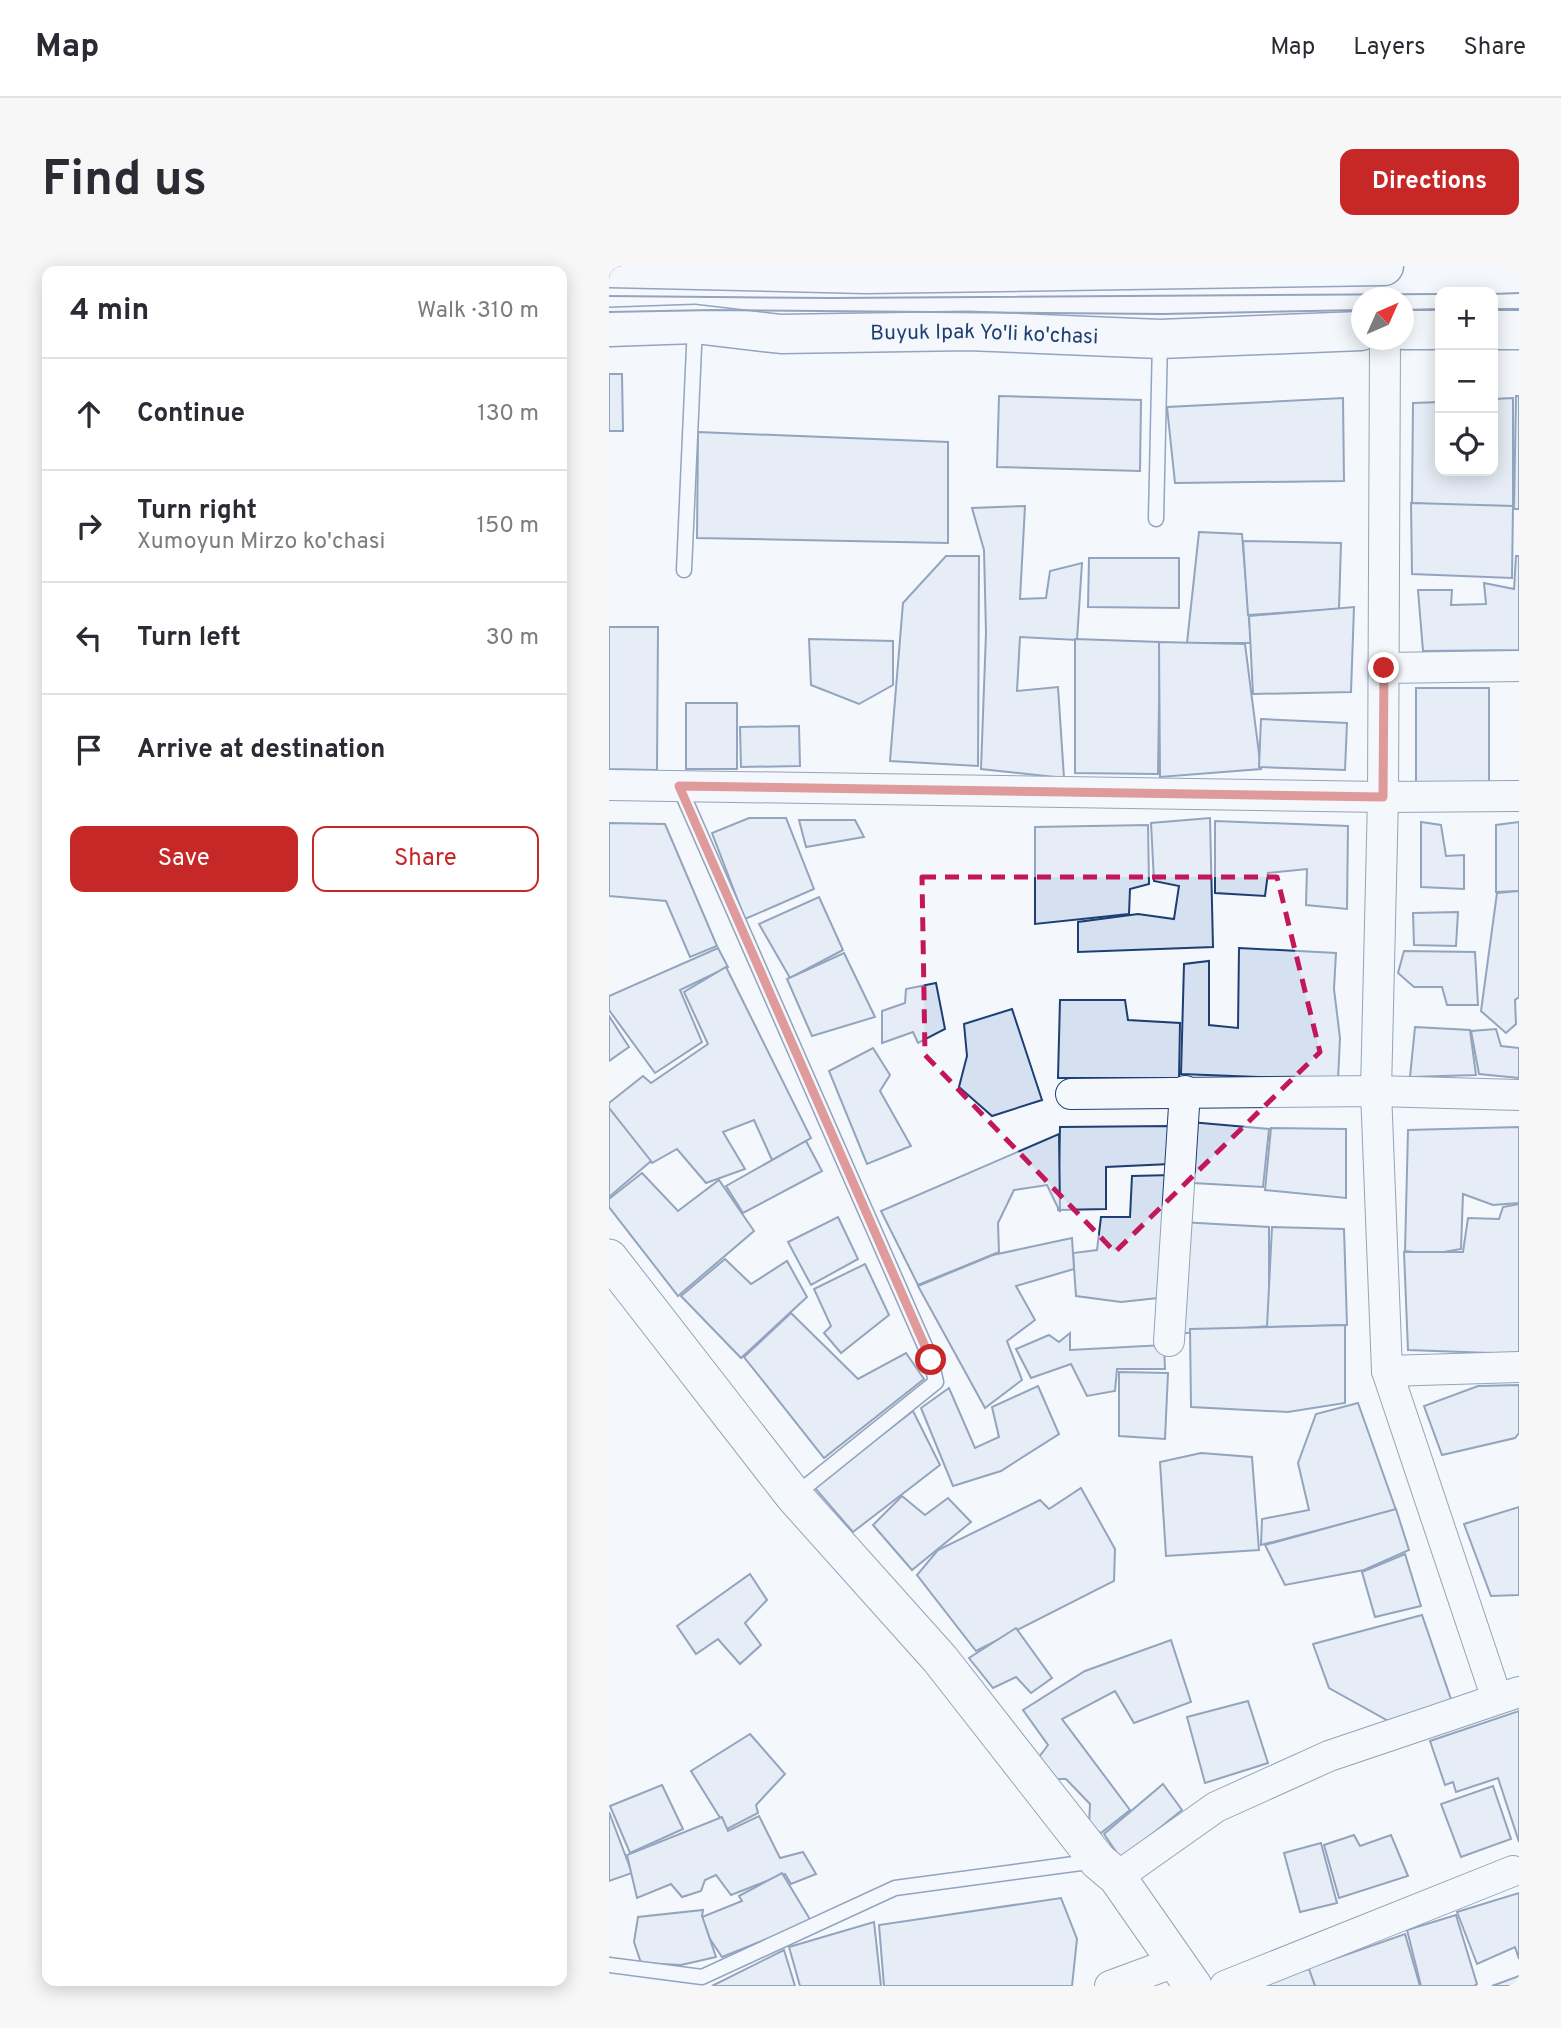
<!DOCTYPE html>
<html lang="en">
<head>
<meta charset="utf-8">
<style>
	body { margin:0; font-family:Overpass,sans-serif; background:#f7f7f7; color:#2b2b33 }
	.controls { position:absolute; right:21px; top:21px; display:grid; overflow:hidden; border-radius:14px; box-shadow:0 4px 18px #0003 }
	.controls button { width:63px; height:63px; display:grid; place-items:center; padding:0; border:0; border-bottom:2px solid #e1e1e2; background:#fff; color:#2b2b33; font:35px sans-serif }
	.compass { position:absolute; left:742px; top:21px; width:63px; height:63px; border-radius:50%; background:#fff; box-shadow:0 4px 18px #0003; rotate:45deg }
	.stop { position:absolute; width:21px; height:21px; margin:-16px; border:5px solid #c62828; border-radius:50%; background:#fff }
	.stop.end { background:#c62828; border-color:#fff; box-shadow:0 2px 7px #0008 }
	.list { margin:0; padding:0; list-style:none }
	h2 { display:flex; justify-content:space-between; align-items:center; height:91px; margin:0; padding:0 28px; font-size:30px }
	h2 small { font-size:23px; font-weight:400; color:#7c7c81 }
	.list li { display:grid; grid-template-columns:46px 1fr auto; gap:21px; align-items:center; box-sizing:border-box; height:112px; padding:0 28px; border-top:2px solid #e1e1e2 }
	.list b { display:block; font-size:26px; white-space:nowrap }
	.list p { margin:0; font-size:23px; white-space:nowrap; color:#7c7c81 }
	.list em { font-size:23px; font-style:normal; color:#7c7c81 }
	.actions { display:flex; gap:14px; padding:21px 28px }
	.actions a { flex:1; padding:16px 0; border:2px solid #c62828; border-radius:14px; text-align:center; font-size:24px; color:#c62828 }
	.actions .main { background:#c62828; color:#fff }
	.icon { flex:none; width:38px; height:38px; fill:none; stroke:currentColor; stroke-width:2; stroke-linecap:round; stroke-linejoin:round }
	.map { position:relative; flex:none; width:910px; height:1720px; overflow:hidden; border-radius:14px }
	header { display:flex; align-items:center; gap:42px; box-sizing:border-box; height:98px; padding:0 35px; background:#fff; border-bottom:2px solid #e1e1e2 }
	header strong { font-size:33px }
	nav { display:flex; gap:38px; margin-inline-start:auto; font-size:24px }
	.intro { display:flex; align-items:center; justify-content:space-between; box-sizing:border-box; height:168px; padding:0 42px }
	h1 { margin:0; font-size:49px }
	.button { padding:18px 32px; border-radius:14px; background:#c62828; color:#fff; font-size:24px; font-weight:700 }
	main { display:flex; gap:42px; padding:0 42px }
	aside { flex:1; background:#fff; border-radius:14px; box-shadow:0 4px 18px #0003 }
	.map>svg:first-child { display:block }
	.building { fill:#d5e0f0; stroke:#1d3f73; stroke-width:2 }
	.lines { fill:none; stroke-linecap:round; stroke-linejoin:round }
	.service-casing { stroke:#1d3f73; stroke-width:17 }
	.minor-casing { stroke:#1d3f73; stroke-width:32 }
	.tertiary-casing { stroke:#1d3f73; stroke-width:39 }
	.secondary-casing { stroke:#1d3f73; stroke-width:41 }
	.service { stroke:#f4f7fb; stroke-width:14 }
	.minor { stroke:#f4f7fb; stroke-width:30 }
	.tertiary { stroke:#f4f7fb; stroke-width:37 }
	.secondary { stroke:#f4f7fb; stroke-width:38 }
	.tram { stroke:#1d3f73; stroke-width:2 }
	.route { stroke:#c62828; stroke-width:9 }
	.marked { fill:none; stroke:#c2185b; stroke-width:5; stroke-dasharray:14 9; stroke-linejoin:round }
	.labels { text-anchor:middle; stroke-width:5; stroke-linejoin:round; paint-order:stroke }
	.street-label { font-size:21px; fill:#1d3f73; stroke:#f4f7fb }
</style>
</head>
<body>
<header>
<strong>Map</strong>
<nav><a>Map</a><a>Layers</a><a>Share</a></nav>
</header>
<div class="intro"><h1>Find us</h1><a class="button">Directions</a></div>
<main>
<aside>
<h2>4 min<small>Walk · 310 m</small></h2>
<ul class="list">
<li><svg class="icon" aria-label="ahead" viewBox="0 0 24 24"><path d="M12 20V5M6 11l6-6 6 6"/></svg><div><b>Continue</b></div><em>130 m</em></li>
<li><svg class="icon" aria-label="right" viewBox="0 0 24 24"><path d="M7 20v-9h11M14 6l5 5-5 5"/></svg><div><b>Turn right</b><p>Xumoyun Mirzo ko'chasi</p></div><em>150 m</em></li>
<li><svg class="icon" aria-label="left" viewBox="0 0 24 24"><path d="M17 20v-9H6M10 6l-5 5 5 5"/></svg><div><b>Turn left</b></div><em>30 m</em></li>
<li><svg class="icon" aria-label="arrive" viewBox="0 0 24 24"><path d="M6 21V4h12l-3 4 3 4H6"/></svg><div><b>Arrive at destination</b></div></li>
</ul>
<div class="actions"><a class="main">Save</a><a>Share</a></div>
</aside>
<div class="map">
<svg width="910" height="1720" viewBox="0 0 910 1720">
	<rect width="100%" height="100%" fill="#f4f7fb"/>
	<g class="building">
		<polygon points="0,108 13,108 14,165 0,165"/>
		<polygon points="390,130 532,134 531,205 388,201"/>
		<polygon points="907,130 910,130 910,243 905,243"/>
		<polygon points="734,132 735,215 566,217 558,141"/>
		<polygon points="904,132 904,243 803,237 804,137 831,136 831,205 884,205 884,133"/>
		<polygon points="89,166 339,176 339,277 88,272"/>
		<polygon points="802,237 904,240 903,312 803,308"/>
		<polygon points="416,240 411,333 437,332 441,305 473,297 468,374 411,371 408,425 449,421 455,512 372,503 377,367 375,284 363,242"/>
		<polygon points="590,266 633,268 642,377 578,377"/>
		<polygon points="634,275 732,277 730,343 639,349"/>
		<polygon points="337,290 370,290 369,500 281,495 294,337"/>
		<polygon points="907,290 910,290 910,384 814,385 809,324 843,324 842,339 877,338 875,317 905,323"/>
		<polygon points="480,292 570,292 570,342 479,341"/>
		<polygon points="745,341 742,426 644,428 640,350"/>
		<polygon points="0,361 49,361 48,504 0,503"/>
		<polygon points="200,373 284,375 284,419 250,438 202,419"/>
		<polygon points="466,373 551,376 549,508 466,507"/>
		<polygon points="550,376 636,378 652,503 551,511"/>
		<rect x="807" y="422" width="73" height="95"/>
		<rect x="77" y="437" width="51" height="66"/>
		<polygon points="652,453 738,457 736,504 650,501"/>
		<polygon points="190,460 191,500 132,501 131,461"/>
		<polygon points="140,552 177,552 205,623 136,653 103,567"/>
		<polygon points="601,552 604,681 469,686 469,656 529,648 565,653 570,620 545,615 542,557"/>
		<polygon points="190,554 246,554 255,571 197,581"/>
		<polygon points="606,555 739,560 738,643 697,639 698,603 659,607 656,630 606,627"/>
		<polygon points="812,556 832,559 837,590 855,589 855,623 812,621"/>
		<polygon points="910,556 910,625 887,626 887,559"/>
		<polygon points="0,557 56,558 108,680 81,691 57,635 0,630"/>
		<polygon points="539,559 540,618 521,623 520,648 426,658 426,561"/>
		<polygon points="910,625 910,731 906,734 907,758 897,767 872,745 888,627"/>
		<polygon points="210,631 234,684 181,712 150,658"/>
		<polygon points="849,646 847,680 805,679 804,647"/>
		<polygon points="109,682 119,701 71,724 93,776 46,807 0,744 0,730"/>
		<polygon points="630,682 727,687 725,723 731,772 729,814 572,808 575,698 600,695 600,759 629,762"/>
		<polygon points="795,685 866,686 869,739 838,739 833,721 805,721 789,707"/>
		<polygon points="235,687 266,751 203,770 178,713"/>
		<polygon points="117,701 202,872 163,894 145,854 114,866 136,903 97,917 68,883 43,897 0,842 0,837 34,810 42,817 99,778 75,726"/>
		<polygon points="327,717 336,763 309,777 304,766 273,777 273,745 296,737 297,723"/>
		<polygon points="451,734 516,734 519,754 571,757 570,812 449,812"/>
		<polygon points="403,743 433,834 383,850 350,821 358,790 355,758"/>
		<polygon points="0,750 20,781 0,795"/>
		<polygon points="806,761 861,764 867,809 801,811"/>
		<polygon points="887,763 892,780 910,782 910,812 870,808 862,765"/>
		<polygon points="264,782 281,809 271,825 302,880 258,898 220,805"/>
		<polygon points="0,842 42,895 0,931"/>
		<polygon points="581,856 660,863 654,921 584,917"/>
		<polygon points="562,860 561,898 497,901 497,943 449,944 451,861"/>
		<polygon points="910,861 910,937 884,939 854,928 852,983 823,988 796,985 799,864"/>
		<polygon points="662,862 737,863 737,932 656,924"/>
		<polygon points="450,868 451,946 438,919 405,924 389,957 390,986 309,1019 272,945"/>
		<polygon points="197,875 213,905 134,947 117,920"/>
		<polygon points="33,907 69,945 110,914 145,965 69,1030 0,941 0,933"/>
		<polygon points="563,909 558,1031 512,1036 467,1030 464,987 488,984 492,951 521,951 523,910"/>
		<polygon points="910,938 910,1088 799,1084 795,986 854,986 859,952 890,953 894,941"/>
		<polygon points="229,951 249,993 202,1019 179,976"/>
		<polygon points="571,956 660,961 660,1060 567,1068"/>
		<polygon points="663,961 735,963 738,1059 658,1061"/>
		<polygon points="463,972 465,1003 407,1020 426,1054 398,1075 413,1114 376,1142 309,1020 384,989"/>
		<polygon points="116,993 142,1018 178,995 198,1031 132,1092 72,1030"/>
		<polygon points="256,998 280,1049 232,1087 215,1067 222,1060 205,1023"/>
		<polygon points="182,1047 249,1113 297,1087 315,1113 215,1192 135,1091"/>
		<polygon points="736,1059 736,1137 679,1146 582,1141 581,1063"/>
		<polygon points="461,1067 461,1084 555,1079 556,1103 508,1103 506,1125 478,1130 462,1098 422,1112 407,1083 440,1069 450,1076"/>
		<polygon points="510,1106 559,1107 556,1173 510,1170"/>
		<polygon points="910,1119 910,1167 906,1172 833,1189 815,1140 869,1120"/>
		<polygon points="429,1120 450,1168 392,1205 344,1220 312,1142 340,1122 366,1182 390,1171 383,1141"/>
		<polygon points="749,1137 787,1244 652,1279 653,1253 700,1244 689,1197 707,1148"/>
		<polygon points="304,1145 331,1199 244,1266 205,1221"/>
		<polygon points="592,1187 643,1191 650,1284 557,1290 551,1196"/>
		<polygon points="472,1222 506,1283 505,1315 367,1385 308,1309 329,1284 431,1234 440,1243"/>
		<polygon points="293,1230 316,1249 339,1232 362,1256 303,1304 264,1259"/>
		<polygon points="910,1241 910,1329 882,1330 855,1258"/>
		<polygon points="787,1243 800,1284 755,1304 676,1319 656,1279"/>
		<polygon points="796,1288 812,1340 766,1351 753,1306"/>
		<polygon points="141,1308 158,1334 136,1357 152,1379 131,1398 109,1373 87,1388 68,1360"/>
		<polygon points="813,1349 845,1442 783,1457 720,1422 704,1378"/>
		<polygon points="407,1362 443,1412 422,1427 407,1411 384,1422 360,1392"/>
		<polygon points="562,1374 582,1436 525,1457 506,1425 453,1453 521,1544 492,1567 480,1560 481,1538 457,1513 444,1513 427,1495 439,1479 414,1444 476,1405"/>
		<polygon points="639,1435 659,1497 596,1517 578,1451"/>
		<polygon points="910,1445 910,1576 889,1512 847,1526 844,1516 836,1519 821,1475"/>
		<polygon points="141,1468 176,1508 147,1539 149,1547 118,1563 82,1505"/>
		<polygon points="554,1518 573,1544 512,1593 495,1568"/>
		<polygon points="53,1519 74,1563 21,1587 1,1540"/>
		<polygon points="884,1520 902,1573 852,1591 832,1538"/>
		<polygon points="0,1546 23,1607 0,1615"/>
		<polygon points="150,1550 171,1592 194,1586 207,1608 182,1618 176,1608 122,1629 107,1609 96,1614 92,1625 73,1631 62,1618 28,1632 18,1589 113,1551 119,1565"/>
		<polygon points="745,1569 751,1580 782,1569 799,1610 730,1632 715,1579"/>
		<polygon points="712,1577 728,1637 691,1646 675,1587"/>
		<polygon points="173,1607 202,1655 113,1691 101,1673 93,1651 133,1635 130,1630"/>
		<polygon points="910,1627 910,1693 906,1681 868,1698 848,1646"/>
		<polygon points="452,1632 468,1673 463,1720 275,1720 270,1659"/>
		<polygon points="94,1644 93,1650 107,1691 72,1699 32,1697 25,1676 29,1651"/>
		<polygon points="847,1649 868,1718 865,1720 812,1720 798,1664"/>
		<polygon points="265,1656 272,1720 191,1720 180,1681"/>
		<polygon points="796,1668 811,1720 706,1720 699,1702"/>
		<polygon points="175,1684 186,1720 103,1720"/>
		<polygon points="700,1703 706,1720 639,1720"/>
		<polygon points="910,1710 910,1720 883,1720"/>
	</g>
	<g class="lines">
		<g class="service-casing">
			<g id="service">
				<polyline points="547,253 551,75"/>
				<polyline points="75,304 86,59"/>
				<polyline points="70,520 322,1094 327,1116 185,1230"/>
				<polyline points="0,1699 93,1711 286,1622 487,1595"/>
			</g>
		</g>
		<g class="minor-casing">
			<g id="minor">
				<polyline points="776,74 774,531 767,825 778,1105 888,1433"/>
				<polyline points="775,402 910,400"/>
				<polyline points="0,519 774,531 910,530"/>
				<polyline points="462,828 767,825 910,829"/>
				<polyline points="560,1075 576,825"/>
				<polyline points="778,1105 910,1101"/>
				<polyline points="508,1611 607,1541 720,1490 910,1426"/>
				<polyline points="501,1720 566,1696"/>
				<polyline points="616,1720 904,1605"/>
			</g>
		</g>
		<g class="tertiary-casing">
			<polyline id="tertiary" points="0,992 185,1230 331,1393 489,1595 508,1611 584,1720"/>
		</g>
		<g class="secondary-casing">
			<g id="secondary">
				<polyline points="0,2 257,8 775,0"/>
				<path id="s1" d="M0,61L86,58L172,68L359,65L551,73L752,65"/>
				<polyline points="794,64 831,64"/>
				<polyline points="884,64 910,64"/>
			</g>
		</g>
		<use href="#service" class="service"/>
		<use href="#minor" class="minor"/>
		<use href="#tertiary" class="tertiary"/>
		<use href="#secondary" class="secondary"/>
		<g class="tram">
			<polyline points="884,28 910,27"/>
			<polyline points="0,30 222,32 831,28"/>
			<polyline points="884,43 910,43"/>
			<polyline points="794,44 831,43"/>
			<polyline points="0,46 104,44 554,48 752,44"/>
		</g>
	</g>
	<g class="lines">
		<polyline class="route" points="322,1094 70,520 774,531 775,402"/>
	</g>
	<path d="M0 0H910V1720H0ZM313,611H668L711,786L506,986L316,789Z" fill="#f4f7fb" fill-opacity=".55" fill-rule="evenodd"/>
	<path class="marked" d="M313,611H668L711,786L506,986L316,789Z"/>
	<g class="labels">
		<g class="street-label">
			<text dy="7" stroke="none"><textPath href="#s1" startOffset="376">Buyuk Ipak Yo'li ko'chasi</textPath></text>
		</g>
	</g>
</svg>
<div class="controls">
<button>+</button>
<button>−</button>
<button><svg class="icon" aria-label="locate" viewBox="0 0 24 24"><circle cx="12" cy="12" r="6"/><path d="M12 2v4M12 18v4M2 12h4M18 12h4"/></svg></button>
</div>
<svg class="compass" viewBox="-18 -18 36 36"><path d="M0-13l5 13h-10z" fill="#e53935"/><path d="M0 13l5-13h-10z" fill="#7c7c81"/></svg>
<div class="stop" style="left:322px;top:1094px"></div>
<div class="stop end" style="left:775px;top:402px"></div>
</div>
</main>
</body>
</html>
